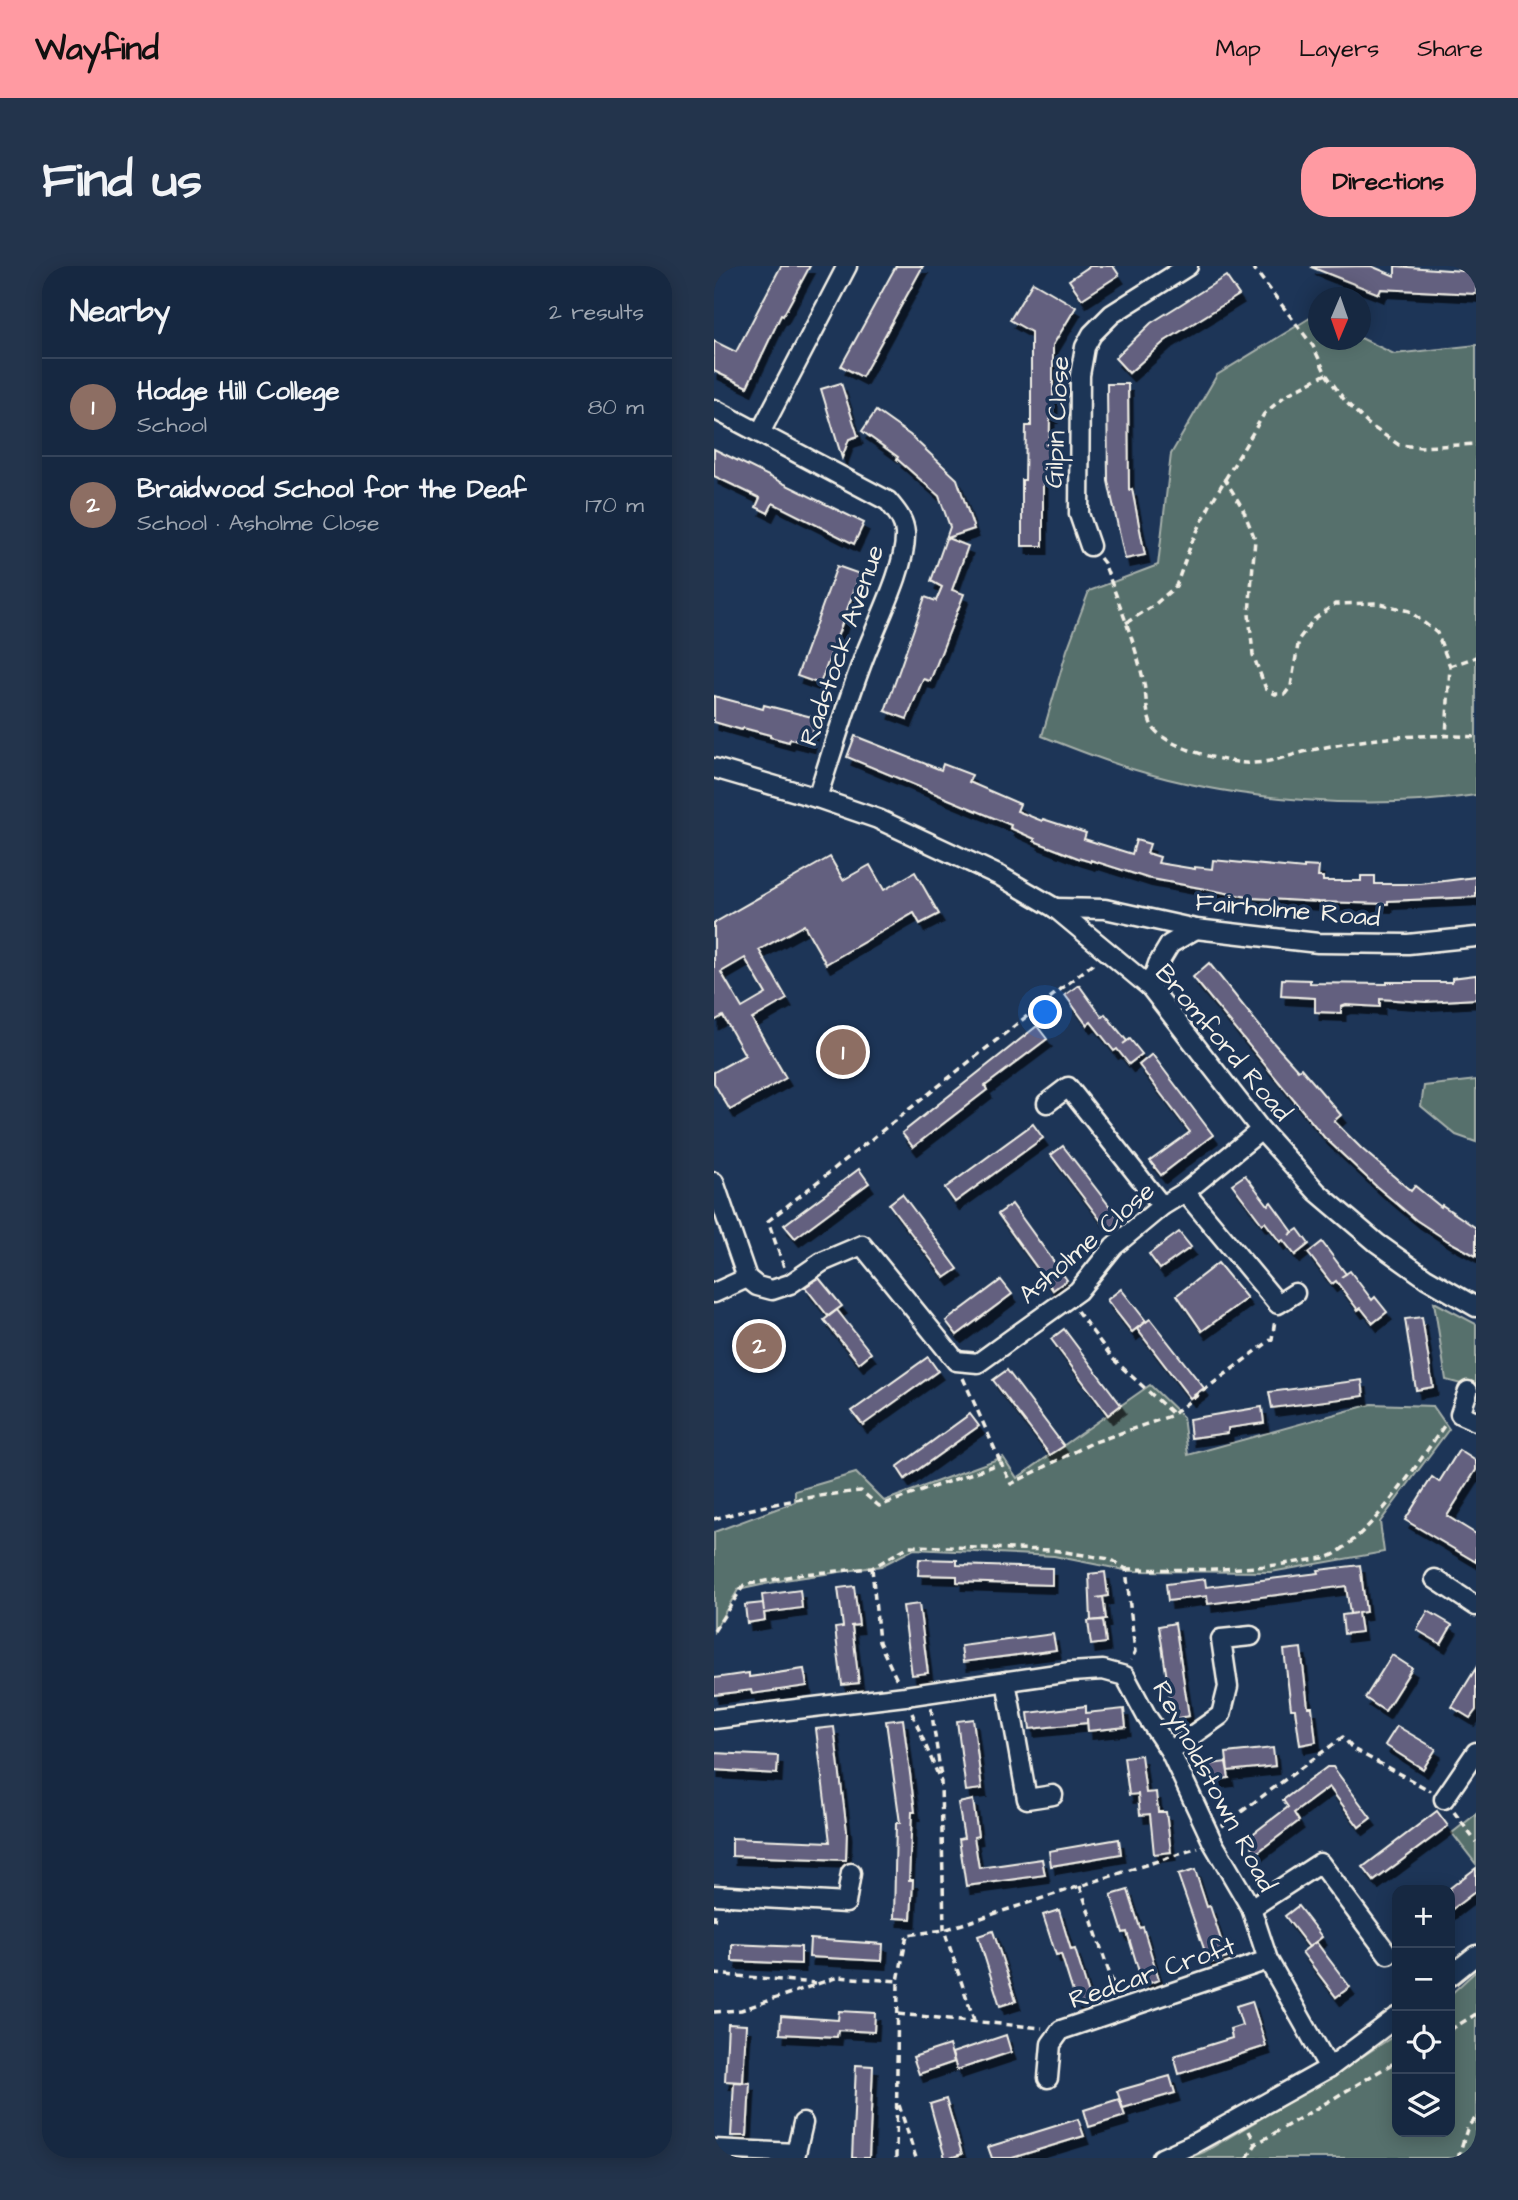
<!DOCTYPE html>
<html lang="en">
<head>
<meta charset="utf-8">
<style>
	body { margin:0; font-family:"Architects Daughter",sans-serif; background:#23344c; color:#f1f3f6 }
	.controls { position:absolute; right:21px; bottom:21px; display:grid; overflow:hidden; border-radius:14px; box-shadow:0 4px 18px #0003 }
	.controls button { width:63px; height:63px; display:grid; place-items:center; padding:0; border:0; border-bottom:2px solid #35445a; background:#162841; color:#f1f3f6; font:35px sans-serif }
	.compass { position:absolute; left:594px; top:21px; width:63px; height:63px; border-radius:50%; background:#162841; box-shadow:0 4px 18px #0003; rotate:182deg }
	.you { position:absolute; left:332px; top:747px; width:24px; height:24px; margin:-18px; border:5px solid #fff; border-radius:50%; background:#1a73e8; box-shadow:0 0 0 10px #1a73e833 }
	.badge { display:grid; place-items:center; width:46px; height:46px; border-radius:50%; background:#ff9aa2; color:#fff; font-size:23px; font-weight:700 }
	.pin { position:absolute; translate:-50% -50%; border:4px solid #fff; box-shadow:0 2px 7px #0006 }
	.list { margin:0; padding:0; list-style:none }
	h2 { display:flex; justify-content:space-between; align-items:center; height:91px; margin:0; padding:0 28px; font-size:30px }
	h2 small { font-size:23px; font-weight:400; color:#9ea6b1 }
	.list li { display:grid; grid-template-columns:46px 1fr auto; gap:21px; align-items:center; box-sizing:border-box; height:98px; padding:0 28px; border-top:2px solid #35445a }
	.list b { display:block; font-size:26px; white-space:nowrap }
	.list p { margin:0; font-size:23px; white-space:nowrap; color:#9ea6b1 }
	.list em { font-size:23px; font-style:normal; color:#9ea6b1 }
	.icon { flex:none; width:38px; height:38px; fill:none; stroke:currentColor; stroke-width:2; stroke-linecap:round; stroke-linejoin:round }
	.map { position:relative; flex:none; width:762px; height:1892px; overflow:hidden; border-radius:28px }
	header { display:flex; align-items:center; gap:42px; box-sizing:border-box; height:98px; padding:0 35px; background:#ff9aa2; color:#111 }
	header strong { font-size:33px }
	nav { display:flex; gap:38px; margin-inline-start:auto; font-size:24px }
	.intro { display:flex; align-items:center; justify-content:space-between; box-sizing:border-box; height:168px; padding:0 42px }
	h1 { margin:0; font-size:49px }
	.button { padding:18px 32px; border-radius:28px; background:#ff9aa2; color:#111; font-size:24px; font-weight:700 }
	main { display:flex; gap:42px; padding:0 42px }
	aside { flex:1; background:#162841; border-radius:28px; box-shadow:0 4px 18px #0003 }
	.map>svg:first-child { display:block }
	.green { fill:#576f6c; stroke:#a6b0aa; stroke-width:2 }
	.building { fill:#64617f; stroke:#f4f1e8; stroke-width:2; fill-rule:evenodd; filter:url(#shadow) }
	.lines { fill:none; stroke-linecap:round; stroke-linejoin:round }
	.minor-casing { stroke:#f4f1e8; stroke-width:23 }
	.path { stroke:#f4f1e8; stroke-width:3.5; stroke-dasharray:7 5; stroke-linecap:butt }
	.minor { stroke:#1d3557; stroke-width:18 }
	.labels { text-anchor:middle; stroke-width:7; stroke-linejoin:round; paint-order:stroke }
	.street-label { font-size:26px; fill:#f4f1e8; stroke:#1d3557 }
</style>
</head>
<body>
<header>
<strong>Wayfind</strong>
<nav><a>Map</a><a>Layers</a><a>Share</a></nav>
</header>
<div class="intro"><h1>Find us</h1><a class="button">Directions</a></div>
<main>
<aside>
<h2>Nearby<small>2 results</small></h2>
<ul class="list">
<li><span class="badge" style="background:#8d6e63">1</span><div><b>Hodge Hill College</b><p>School</p></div><em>80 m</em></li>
<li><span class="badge" style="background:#8d6e63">2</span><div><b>Braidwood School for the Deaf</b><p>School · Asholme Close</p></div><em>170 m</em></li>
</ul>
</aside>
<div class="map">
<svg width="762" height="1892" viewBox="0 0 762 1892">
	<defs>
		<filter id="shadow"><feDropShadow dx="4.5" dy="8" stdDeviation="0" flood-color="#0009"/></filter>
	</defs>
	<rect width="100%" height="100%" fill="#1d3557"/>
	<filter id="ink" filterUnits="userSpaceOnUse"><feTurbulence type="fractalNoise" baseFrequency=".0143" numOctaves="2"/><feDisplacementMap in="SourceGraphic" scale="14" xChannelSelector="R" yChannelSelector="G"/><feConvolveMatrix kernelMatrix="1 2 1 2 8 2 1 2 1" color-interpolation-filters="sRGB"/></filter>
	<g filter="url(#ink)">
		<g class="green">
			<path d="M599,50L604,52V74L647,72L680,88L762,79V529C655,545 522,535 418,503C388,494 358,482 328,470L353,384L375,325L444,299L457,188L503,109Z"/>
			<polygon points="762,814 762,876 742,869 707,840 710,820"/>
			<polygon points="720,1036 762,1058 762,1122 732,1114"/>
			<polygon points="436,1119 469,1151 474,1189 658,1138 719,1140 735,1163 666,1256 670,1286 557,1306 415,1305 340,1290 200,1283 167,1300 70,1314 24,1324 0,1365 0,1266 81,1236 81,1225 142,1207 170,1235 289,1191 303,1212"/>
			<polygon points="762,1548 762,1598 738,1567"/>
			<polygon points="762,1705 762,1892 474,1892 490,1886 612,1814 683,1768 683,1866 736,1866 736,1729"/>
		</g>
		<g class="building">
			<polygon points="67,0 96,0 69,50 67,49 33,121 0,105 0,75 22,86"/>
			<polygon points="182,0 209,0 148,111 127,100"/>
			<polygon points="376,0 399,0 405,9 368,33 355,14"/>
			<polygon points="657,0 681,10 681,0 762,6 762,28 667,23 665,28 597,1"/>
			<polygon points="512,10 525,29 451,75 415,107 401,92 437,57"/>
			<polygon points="319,16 362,41 339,79 339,149 336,149 335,204 329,204 329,280 308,280 308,214 311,214 312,160 317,160 317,66 296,54"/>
			<polygon points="127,117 144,170 135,173 128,192 107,123"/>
			<polygon points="393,118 414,118 415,224 418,223 431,289 411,293 394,215"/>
			<polygon points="162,145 196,169 243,213 260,263 233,272 254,280 238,324 250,328 216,415 209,413 193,453 171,445 211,331 222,335 228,321 217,315 236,261 225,230 183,193 184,191 148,165"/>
			<polygon points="0,183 150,257 140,278 59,237 54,247 42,241 46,232 0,210"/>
			<polygon points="123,300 146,308 106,418 83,410"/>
			<polygon points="0,430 49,443 50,439 102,452 96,478 76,473 75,476 56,471 56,469 29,462 28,464 0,456"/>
			<polygon points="141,470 227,504 229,498 258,509 255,516 306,538 303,545 328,555 329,553 372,567 370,573 418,588 422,574 436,578 433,587 446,591 444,597 481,603 481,601 498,603 499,594 590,603 590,600 605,601 604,611 609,611 609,615 647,615 647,610 661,610 661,618 707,618 762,611 762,631 674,635 674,638 604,636 539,632 433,612 377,594 377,596 364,592 320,575 321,573 296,562 297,559 133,491"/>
			<path d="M116,591L129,614L156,599L170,624L201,606L225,648L206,658L200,647L112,698L90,659L45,684L73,733L38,753L72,812L16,844L0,817V806L31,789L9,750L0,755V657ZM31,692L52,728L28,742L7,706Z"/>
			<polygon points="495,697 556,773 584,804 587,802 627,849 620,855 648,883 697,925 701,920 727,941 728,939 762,962 762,990 734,975 702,954 663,921 610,871 479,711"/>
			<polygon points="762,709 762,733 712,736 666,733 666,741 632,739 627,741 627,747 601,746 601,732 567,730 568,713 596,714 596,717 673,718 673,716 738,716 738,712"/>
			<polygon points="365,719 388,751 391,748 413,775 409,778 416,773 428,788 415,798 403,783 400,785 377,756 373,759 351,729"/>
			<polygon points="323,760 333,773 271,820 273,824 199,881 188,867"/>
			<polygon points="438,788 499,869 447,909 436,895 476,866 425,799"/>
			<polygon points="319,858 329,872 241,936 231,922"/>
			<polygon points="349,880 407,955 394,964 337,889"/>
			<polygon points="145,903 155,917 81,972 70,959"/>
			<polygon points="531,909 554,939 557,936 579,966 575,969 584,963 595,978 581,989 569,974 566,976 551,956 548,958 518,918"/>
			<polygon points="188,928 244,1003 231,1012 175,938"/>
			<polygon points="298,938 353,1014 339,1024 284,948"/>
			<polygon points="465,966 477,981 446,1003 435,988"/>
			<polygon points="608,976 632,1008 627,1011 636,1005 658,1034 661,1031 673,1046 659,1057 647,1042 644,1044 622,1015 618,1018 594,987"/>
			<polygon points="504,997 533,1032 488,1065 463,1029"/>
			<polygon points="105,1012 128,1040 114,1050 91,1021"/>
			<polygon points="287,1014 298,1028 243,1069 232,1055"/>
			<polygon points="407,1023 432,1055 418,1066 393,1034"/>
			<polygon points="123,1044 157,1087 145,1097 110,1054"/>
			<polygon points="708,1051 719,1121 702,1124 691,1053"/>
			<polygon points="436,1053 490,1122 476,1132 423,1063"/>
			<polygon points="350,1063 407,1139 394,1149 337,1073"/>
			<polygon points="214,1091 224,1105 149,1159 138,1145"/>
			<polygon points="293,1104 350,1180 336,1189 279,1114"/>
			<polygon points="648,1114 650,1130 558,1142 555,1126"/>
			<polygon points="548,1141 550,1157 514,1162 514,1167 477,1172 475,1153"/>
			<polygon points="256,1148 265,1160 191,1213 183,1201"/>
			<polygon points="745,1184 762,1195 762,1204 733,1250 762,1268 762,1296 691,1254 718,1211 725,1216"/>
			<polygon points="205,1293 243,1294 243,1299 338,1302 338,1319 243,1316 243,1310 204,1309"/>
			<polygon points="646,1299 652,1346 644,1347 647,1366 630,1368 628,1349 642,1347 636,1348 632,1320 494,1338 493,1330 454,1335 452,1318 491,1313 492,1321 605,1307 604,1304"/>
			<polygon points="391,1306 394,1330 382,1332 389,1331 392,1353 377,1355 375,1308"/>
			<polygon points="140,1320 145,1359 136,1360 138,1360 145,1417 128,1419 121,1362 129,1361 124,1322"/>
			<polygon points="86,1324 88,1342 50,1347 51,1354 33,1357 31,1339 49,1337 50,1345 48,1329"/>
			<polygon points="205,1338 214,1407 198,1409 189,1340"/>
			<polygon points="714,1345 738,1359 727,1378 703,1364"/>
			<polygon points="389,1354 392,1377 377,1379 374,1355"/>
			<polygon points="461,1357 475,1450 459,1453 445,1360"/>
			<polygon points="339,1368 342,1384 249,1396 247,1380"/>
			<polygon points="587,1382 594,1441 598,1441 602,1476 586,1479 581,1443 577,1443 570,1384"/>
			<polygon points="678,1389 698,1402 671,1445 651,1432"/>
			<polygon points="762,1402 762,1444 756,1452 738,1441"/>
			<polygon points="90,1403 93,1420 38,1428 37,1424 0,1429 0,1412 35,1407 35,1411"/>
			<polygon points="372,1440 372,1447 410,1443 412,1461 374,1465 373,1452 373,1457 316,1463 314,1447"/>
			<polygon points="189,1453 201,1546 198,1546 195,1614 199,1614 197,1653 180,1652 182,1557 186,1557 172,1455"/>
			<polygon points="259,1453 268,1523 252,1525 243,1455"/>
			<polygon points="683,1460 722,1483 709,1503 671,1479"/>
			<polygon points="120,1461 133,1565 132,1594 18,1590 18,1572 116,1576 102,1463"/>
			<polygon points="559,1482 561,1500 514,1505 512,1487"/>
			<polygon points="0,1487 64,1490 63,1508 0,1504"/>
			<polygon points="427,1489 432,1527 442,1526 444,1546 452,1546 457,1586 440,1588 436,1548 426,1549 424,1528 415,1529 410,1491"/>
			<polygon points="512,1496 515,1512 492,1515 490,1499"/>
			<polygon points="613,1501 619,1501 657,1552 645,1561 615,1521 580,1547 585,1555 540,1589 536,1570 574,1541 569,1534"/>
			<polygon points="259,1534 264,1570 260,1571 265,1602 328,1593 331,1609 252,1620 245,1573 250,1572 244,1537"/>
			<polygon points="723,1545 734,1560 660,1615 649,1601"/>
			<polygon points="405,1573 407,1588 337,1600 335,1585"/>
			<polygon points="762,1602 762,1625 736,1645 736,1622"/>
			<polygon points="481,1604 493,1641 496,1640 513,1692 495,1697 464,1609"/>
			<polygon points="414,1624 426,1662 429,1661 445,1714 429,1719 413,1666 409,1667 397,1629"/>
			<polygon points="584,1640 608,1671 595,1681 571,1650"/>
			<polygon points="345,1644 357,1684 361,1683 377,1735 363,1739 347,1688 342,1689 329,1649"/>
			<polygon points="279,1665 302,1735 286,1740 264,1670"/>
			<polygon points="96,1673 169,1678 168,1695 95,1691"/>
			<polygon points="602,1676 636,1721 622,1731 588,1686"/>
			<polygon points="18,1678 87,1681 87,1698 18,1695"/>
			<polygon points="538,1735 552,1780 465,1808 460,1790 518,1772 516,1763 528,1759 522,1740"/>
			<polygon points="125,1745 161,1747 160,1766 124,1764 123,1771 66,1768 67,1750 124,1754"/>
			<polygon points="14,1758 32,1759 29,1816 11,1815"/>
			<polygon points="292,1769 297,1786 243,1804 238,1787"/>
			<polygon points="235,1779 240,1796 205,1808 199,1791"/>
			<polygon points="142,1799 159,1800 155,1892 138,1892"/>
			<polygon points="456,1810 461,1827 409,1842 403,1825"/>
			<polygon points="20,1816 36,1817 33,1870 17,1870"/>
			<polygon points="232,1833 248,1888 236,1892 231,1892 216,1838"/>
			<polygon points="405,1833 411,1850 375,1861 370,1844"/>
			<polygon points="364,1853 370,1870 298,1892 278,1892 274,1881"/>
		</g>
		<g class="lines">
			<g class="minor-casing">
				<g id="minor">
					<path d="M0,143L174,235C182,245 190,253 191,267C193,300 161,361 149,394C132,439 118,486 103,532"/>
					<polyline points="46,167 133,0"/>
					<polyline points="376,280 365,248 366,109 371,81 378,68 398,48 474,0"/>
					<polyline points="0,502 103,532 164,553 286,610 341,642 436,721 547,864 603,926 663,977 712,1012 762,1041"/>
					<polyline points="341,642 391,643 482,663 604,677 694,678 762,671"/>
					<polyline points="436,721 444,698 456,678 482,663"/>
					<polyline points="333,837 354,821 448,940"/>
					<polyline points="0,916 33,1012 43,1020 58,1024 76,1018 108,996 148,979 242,1095 264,1097 364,1025 400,980 448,940 471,926 547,864"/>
					<polyline points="471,926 564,1038 581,1027"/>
					<polyline points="0,1027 33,1012"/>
					<polyline points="754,1125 746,1148 762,1155"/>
					<polyline points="721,1313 762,1340"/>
					<polyline points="292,1415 313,1533 339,1529"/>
					<polyline points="0,1453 191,1430 356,1406 389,1404 411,1410 433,1451 456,1485 499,1577 537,1642 554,1694 615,1802"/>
					<polyline points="456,1485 507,1449 514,1421 507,1373 537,1370"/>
					<polyline points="730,1533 762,1486"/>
					<polyline points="0,1629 132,1637 137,1607"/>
					<polyline points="537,1642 606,1597 674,1688"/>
					<polyline points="736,1710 762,1689"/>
					<polyline points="334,1812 337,1778 347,1764 554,1694"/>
					<polyline points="0,1883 82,1887 89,1857"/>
					<polyline points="448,1892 479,1878 615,1802 683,1751"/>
				</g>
			</g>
			<g class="path">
				<polyline points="538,0 599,80 612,108 631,135 654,158 685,179 707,181 762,178"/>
				<polyline points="510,212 528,241 541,273 535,348 539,389 552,423 561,428 571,428 577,420 585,373 599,354 621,338 663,337 695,345 723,367 736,400 732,470"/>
				<path d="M386,292L390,297C404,335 420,373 429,413C433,428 431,446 438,460C449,481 517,499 540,497C560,496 579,488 598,484C651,472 707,467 762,471"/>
				<polyline points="412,357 439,340 462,320 477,278 497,237 550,148 572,129 612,108"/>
				<polyline points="736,400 762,391"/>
				<polyline points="70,1001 54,955 380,697"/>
				<polyline points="363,1045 399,1093 459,1148"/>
				<polyline points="249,1112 287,1197"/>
				<path d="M0,1253C49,1239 96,1230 147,1225L165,1240L287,1197L297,1218L378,1177L456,1150L558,1073L561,1054"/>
				<polyline points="158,1302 165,1376 183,1414"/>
				<path d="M412,1303C472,1304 531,1305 590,1295C599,1293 613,1293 621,1288C666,1258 701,1201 732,1157"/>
				<polyline points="0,1365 30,1319 89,1308 158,1302 195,1280 338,1284 396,1293 412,1303 421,1386 417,1394"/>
				<polyline points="217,1442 227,1511"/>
				<polyline points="198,1447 227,1516 230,1664 260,1754"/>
				<polyline points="740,1546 762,1576"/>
				<polyline points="508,1560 629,1471 639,1483 717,1525"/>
				<polyline points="366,1620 403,1730"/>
				<polyline points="0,1655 1,1645"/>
				<polyline points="0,1708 102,1717"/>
				<polyline points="0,1746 27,1744 124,1711 184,1715 193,1669 230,1664 484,1582"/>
				<polyline points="184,1748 328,1762"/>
				<polyline points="736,1764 762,1748"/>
				<polyline points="185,1839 202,1892"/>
				<polyline points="535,1865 542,1878"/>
				<polyline points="182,1892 184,1715"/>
				<polyline points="533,1892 542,1878 683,1795"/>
				<polyline points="744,1892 754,1860 762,1852"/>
			</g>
			<use href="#minor" class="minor"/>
		</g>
	</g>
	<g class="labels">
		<g class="street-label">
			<text transform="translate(342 156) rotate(-87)" y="9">Gilpin Close</text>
			<text transform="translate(127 379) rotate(-71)" y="9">Radstock Avenue</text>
			<text transform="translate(574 643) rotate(5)" y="9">Fairholme Road</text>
			<text transform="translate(510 776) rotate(50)" y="9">Bromford Road</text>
			<text transform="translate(372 976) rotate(-41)" y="9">Asholme Close</text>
			<text transform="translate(501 1520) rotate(62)" y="9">Reynoldstown Road</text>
			<text transform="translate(438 1706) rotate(-19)" y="9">Redcar Croft</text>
		</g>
	</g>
</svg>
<div class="controls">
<button>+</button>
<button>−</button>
<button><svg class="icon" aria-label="locate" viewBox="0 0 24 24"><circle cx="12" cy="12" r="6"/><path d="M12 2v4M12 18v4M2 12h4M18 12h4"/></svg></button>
<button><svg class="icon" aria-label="layers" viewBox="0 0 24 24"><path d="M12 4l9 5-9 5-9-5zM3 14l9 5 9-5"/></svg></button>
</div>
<svg class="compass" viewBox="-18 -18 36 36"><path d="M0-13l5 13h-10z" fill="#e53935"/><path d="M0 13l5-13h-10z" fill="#9ea6b1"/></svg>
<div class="you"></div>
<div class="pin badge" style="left:129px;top:786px;background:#8d6e63">1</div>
<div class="pin badge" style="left:45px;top:1080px;background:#8d6e63">2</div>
</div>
</main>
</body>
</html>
